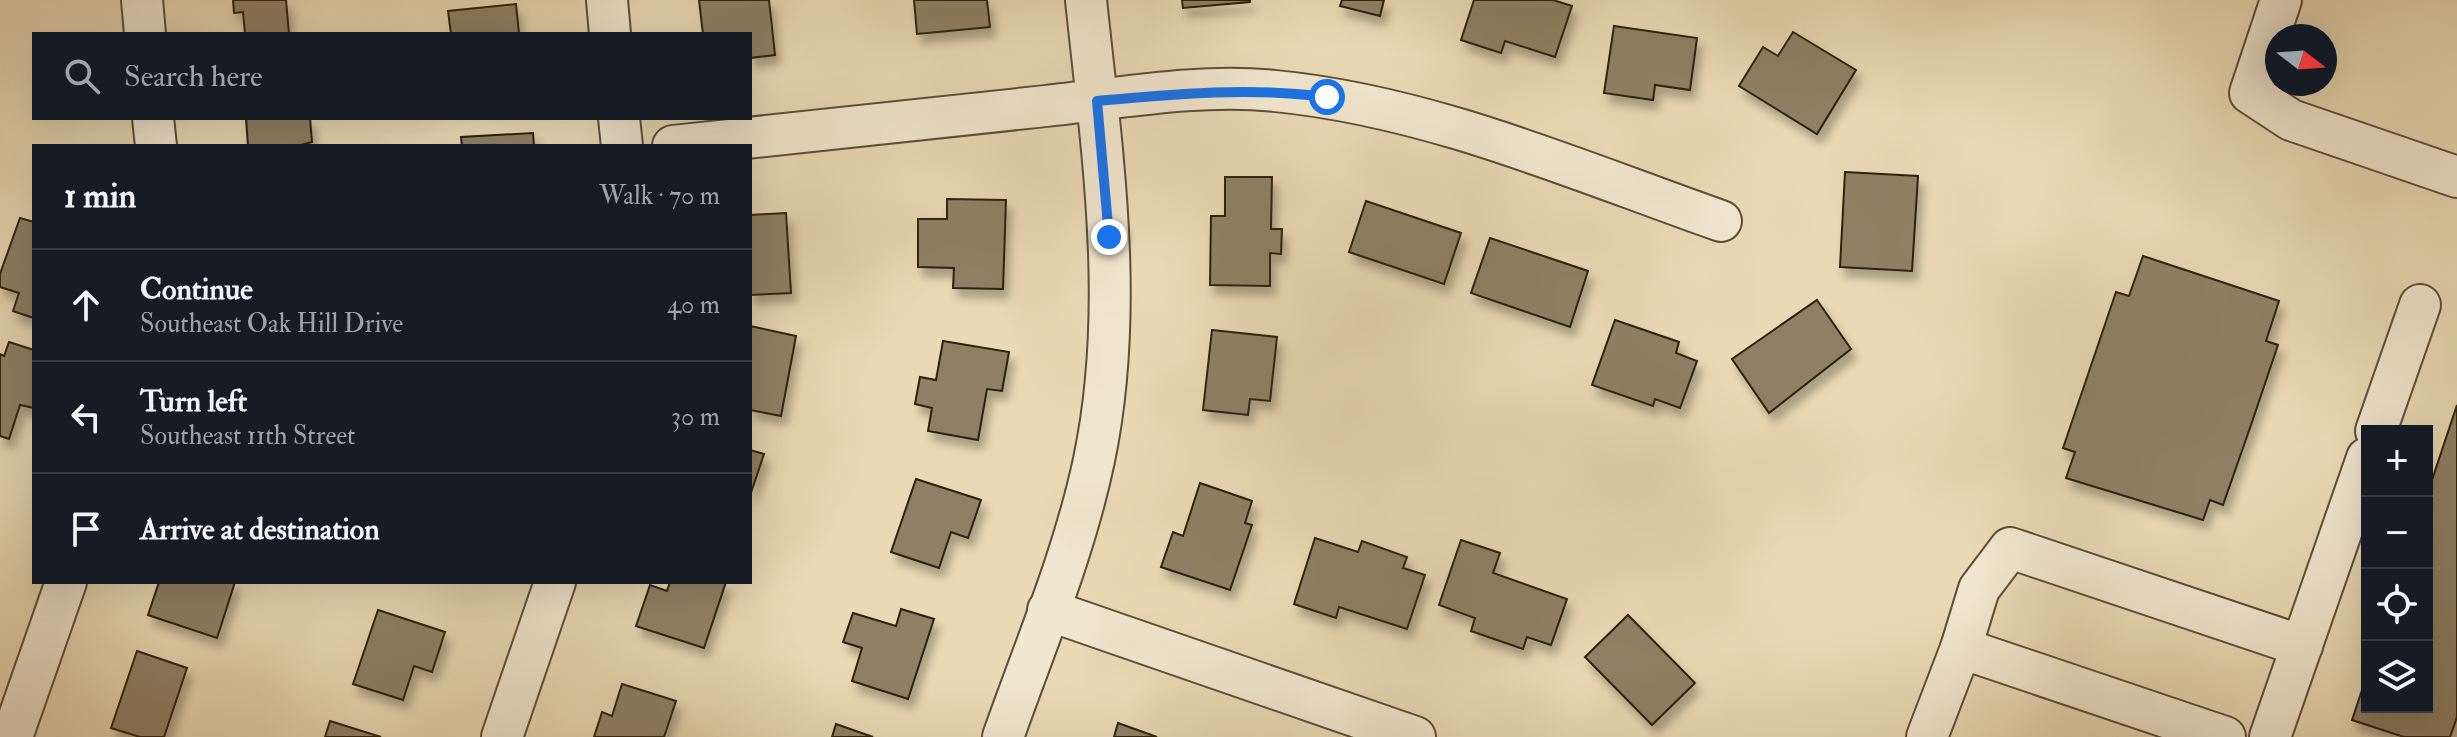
<!DOCTYPE html>
<html lang="en">
<head>
<meta charset="utf-8">
<style>
	body { margin:0; font-family:"IM FELL Double Pica",serif; background:#20242c; color:#f1f3f6 }
	.controls { position:absolute; right:24px; bottom:24px; display:grid; overflow:hidden; border-radius:0px; box-shadow:0 8px 32px #0002 }
	.controls button { width:72px; height:72px; display:grid; place-items:center; padding:0; border:0; border-bottom:2px solid #363941; background:#171b24; color:#f1f3f6; font:40px sans-serif }
	.compass { position:absolute; left:2265px; top:24px; width:72px; height:72px; border-radius:50%; background:#171b24; box-shadow:0 8px 32px #0002; rotate:107deg }
	.stop { position:absolute; width:24px; height:24px; margin:-18px; border:6px solid #1a73e8; border-radius:50%; background:#fff }
	.stop.end { background:#1a73e8; border-color:#fff; box-shadow:0 2px 8px #0008 }
	.list { margin:0; padding:0; list-style:none }
	h2 { display:flex; justify-content:space-between; align-items:center; height:104px; margin:0; padding:0 32px; font-size:34px }
	h2 small { font-size:26px; font-weight:400; color:#9ea1a6 }
	.list li { display:grid; grid-template-columns:52px 1fr auto; gap:24px; align-items:center; box-sizing:border-box; height:112px; padding:0 32px; border-top:2px solid #363941 }
	.list b { display:block; font-size:30px; white-space:nowrap }
	.list p { margin:0; font-size:26px; white-space:nowrap; color:#9ea1a6 }
	.list em { font-size:26px; font-style:normal; color:#9ea1a6 }
	.icon { flex:none; width:44px; height:44px; fill:none; stroke:currentColor; stroke-width:2; stroke-linecap:round; stroke-linejoin:round }
	.map { position:relative; flex:none; width:2457px; height:737px; overflow:hidden }
	.search { position:absolute; background:#171b24; box-shadow:0 8px 32px #0002; left:32px; top:32px; width:720px; height:88px; display:flex; align-items:center; gap:20px; box-sizing:border-box; padding:0 28px; border-radius:0px; color:#9ea1a6; font-size:30px }
	.panel { position:absolute; background:#171b24; box-shadow:0 8px 32px #0002; left:32px; top:144px; width:720px; height:440px; border-radius:0px }
	.map>svg:first-child { display:block }
	.building { fill:#8f8065; stroke:#2d2010; stroke-width:2; filter:url(#shadow) }
	.lines { fill:none; stroke-linecap:round; stroke-linejoin:round }
	.minor-casing { stroke:#5c4e39; stroke-width:44 }
	.minor { stroke:#f1e6ce; stroke-width:40 }
	.route { stroke:#1a73e8; stroke-width:10 }
</style>
</head>
<body>
<div class="map">
<svg width="2457" height="737" viewBox="0 0 2457 737">
	<defs>
		<filter id="shadow"><feDropShadow dx="5" dy="9" stdDeviation="4" flood-color="#0004"/></filter>
	</defs>
	<rect width="100%" height="100%" fill="#e9d9b4"/>
	<filter id="stains"><feTurbulence type="fractalNoise" baseFrequency=".0025" numOctaves="4"/><feColorMatrix values="0 0 0 0 .2 0 0 0 0 .09 0 0 0 0 .02 0 0 0 .5 -.17"/></filter>
	<radialGradient id="worn" r=".72"><stop offset=".6" stop-color="#630" stop-opacity="0"/><stop offset="1" stop-color="#630" stop-opacity=".3"/></radialGradient>
	<g class="building">
		<polygon points="233,0 286,0 289,34 245,34 243,12 234,13"/>
		<polygon points="699,0 769,0 775,55 750,58 750,34 703,34"/>
		<polygon points="914,0 987,0 990,27 917,34"/>
		<polygon points="1182,0 1250,0 1250,2 1183,8"/>
		<polygon points="1342,0 1384,0 1380,16 1340,6"/>
		<polygon points="1474,0 1553,0 1572,6 1555,57 1505,41 1501,53 1461,40"/>
		<polygon points="516,4 519,34 451,34 448,11"/>
		<polygon points="1614,26 1697,38 1690,90 1655,85 1653,100 1604,93"/>
		<polygon points="1793,32 1856,70 1817,134 1739,86 1763,47 1778,56"/>
		<polygon points="246,118 310,118 312,142 297,146 248,146"/>
		<polygon points="533,133 534,146 462,146 461,137"/>
		<polygon points="1845,172 1918,176 1912,271 1840,267"/>
		<polygon points="1225,177 1272,177 1271,229 1282,229 1281,254 1270,253 1270,286 1210,285 1211,216 1225,216"/>
		<polygon points="947,199 1006,200 1003,289 953,288 954,268 918,267 918,219 947,219"/>
		<polygon points="1366,201 1461,233 1444,284 1349,252"/>
		<polygon points="786,213 791,293 750,295 750,215"/>
		<polygon points="20,218 34,222 34,318 13,311 19,293 0,287 0,274"/>
		<polygon points="1490,238 1588,271 1570,327 1471,293"/>
		<polygon points="2143,256 2279,301 2266,341 2278,345 2251,425 2223,505 2210,500 2203,520 2066,478 2075,452 2063,448 2116,292 2129,296"/>
		<polygon points="1817,300 1851,349 1769,413 1732,359"/>
		<polygon points="1615,320 1679,342 1676,353 1697,361 1680,408 1655,399 1653,406 1592,385"/>
		<polygon points="750,326 796,336 781,416 750,410"/>
		<polygon points="1212,330 1277,337 1270,401 1250,399 1248,415 1203,410"/>
		<polygon points="943,341 1009,352 1002,391 987,389 978,440 928,431 932,408 915,404 920,377 936,380"/>
		<polygon points="9,342 34,350 34,408 20,405 9,439 0,436 0,354 4,356"/>
		<polygon points="2457,405 2457,717 2450,737 2404,737 2352,720 2367,675 2367,707 2427,707 2427,495"/>
		<polygon points="750,450 764,454 750,496"/>
		<polygon points="916,479 981,500 968,538 951,532 939,568 891,552"/>
		<polygon points="1200,483 1252,501 1245,523 1252,525 1230,590 1161,567 1173,532 1183,536"/>
		<polygon points="1315,538 1358,552 1362,541 1407,557 1403,568 1425,575 1407,629 1339,607 1336,618 1294,604"/>
		<polygon points="1461,540 1500,553 1493,573 1567,599 1551,645 1527,637 1523,649 1471,631 1475,618 1439,605"/>
		<polygon points="159,582 235,582 217,638 148,615"/>
		<polygon points="670,582 726,582 704,648 636,626 650,585 667,591"/>
		<polygon points="901,609 934,619 908,699 852,681 862,648 843,642 853,613 896,626"/>
		<polygon points="378,610 445,632 432,672 414,666 403,700 353,684"/>
		<polygon points="1628,615 1695,683 1652,725 1585,657"/>
		<polygon points="137,651 187,668 164,737 140,737 111,728"/>
		<polygon points="622,684 676,701 664,737 594,737 602,712 612,716"/>
		<polygon points="330,721 381,737 325,737"/>
		<polygon points="1118,723 1157,737 1114,737"/>
		<polygon points="836,724 873,737 832,737"/>
	</g>
	<g class="lines">
		<g class="minor-casing">
			<g id="minor">
				<polyline points="142,0 145,34"/>
				<polyline points="607,0 610,34"/>
				<polyline points="2281,0 2250,93 2291,120 2457,177"/>
				<polyline points="153,118 156,146"/>
				<polyline points="619,118 622,146"/>
				<path d="M673,146C798,133 922,119 1046,106C1121,98 1201,83 1275,91C1430,106 1576,170 1721,221"/>
				<polyline points="2376,431 2420,305"/>
				<polyline points="1048,610 1415,737"/>
				<polyline points="1961,648 1979,589 2010,548 2302,646"/>
				<polyline points="12,737 66,582"/>
				<polyline points="502,737 555,582"/>
				<path d="M1003,737C1035,646 1074,555 1094,460C1126,308 1102,152 1086,0"/>
				<polyline points="1927,737 1961,648 2225,737"/>
				<polyline points="2270,737 2367,458"/>
			</g>
		</g>
		<use href="#minor" class="minor"/>
	</g>
	<g class="lines">
		<path class="route" d="M1109,237L1097,101C1175,94 1249,87 1327,97"/>
	</g>
	<rect width="100%" height="100%" filter="url(#stains)"/>
	<rect width="100%" height="100%" fill="url(#worn)"/>
</svg>
<div class="controls">
<button>+</button>
<button>−</button>
<button><svg class="icon" aria-label="locate" viewBox="0 0 24 24"><circle cx="12" cy="12" r="6"/><path d="M12 2v4M12 18v4M2 12h4M18 12h4"/></svg></button>
<button><svg class="icon" aria-label="layers" viewBox="0 0 24 24"><path d="M12 4l9 5-9 5-9-5zM3 14l9 5 9-5"/></svg></button>
</div>
<svg class="compass" viewBox="-18 -18 36 36"><path d="M0-13l5 13h-10z" fill="#e53935"/><path d="M0 13l5-13h-10z" fill="#9ea1a6"/></svg>
<div class="stop" style="left:1327px;top:97px"></div>
<div class="stop end" style="left:1109px;top:237px"></div>
<div class="search"><svg class="icon" aria-label="search" viewBox="0 0 24 24"><circle cx="10" cy="10" r="6"/><path d="M15 15l6 6"/></svg>Search here</div>
<section class="panel">
<h2>1 min<small>Walk · 70 m</small></h2>
<ul class="list">
<li><svg class="icon" aria-label="ahead" viewBox="0 0 24 24"><path d="M12 20V5M6 11l6-6 6 6"/></svg><div><b>Continue</b><p>Southeast Oak Hill Drive</p></div><em>40 m</em></li>
<li><svg class="icon" aria-label="left" viewBox="0 0 24 24"><path d="M17 20v-9H6M10 6l-5 5 5 5"/></svg><div><b>Turn left</b><p>Southeast 11th Street</p></div><em>30 m</em></li>
<li><svg class="icon" aria-label="arrive" viewBox="0 0 24 24"><path d="M6 21V4h12l-3 4 3 4H6"/></svg><div><b>Arrive at destination</b></div></li>
</ul>
</section>
</div>
</body>
</html>
